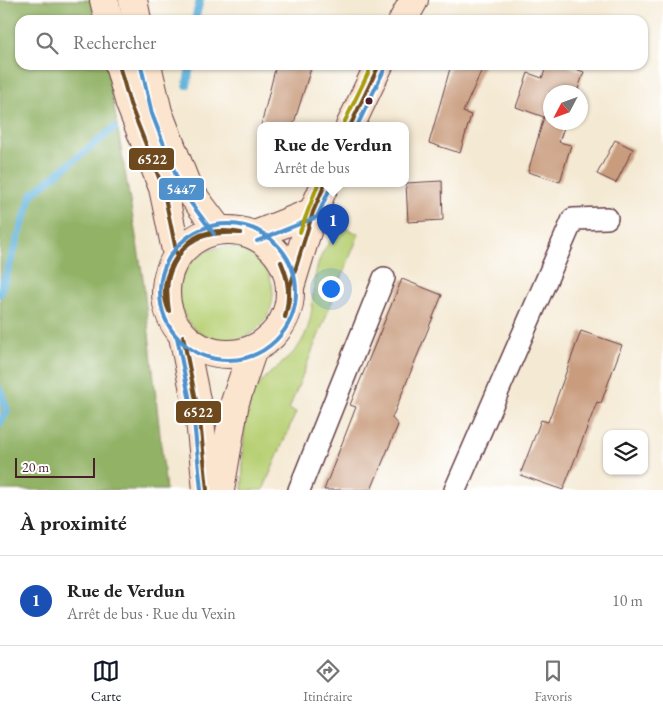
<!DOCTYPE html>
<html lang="fr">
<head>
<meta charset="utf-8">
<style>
	body { margin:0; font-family:"EB Garamond",serif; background:#f2f2f2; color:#222 }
	.controls { position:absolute; right:15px; bottom:15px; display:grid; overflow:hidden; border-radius:10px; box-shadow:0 1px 4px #0004 }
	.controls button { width:45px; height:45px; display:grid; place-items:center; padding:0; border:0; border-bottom:1px solid #e0e0e0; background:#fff; color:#222; font:25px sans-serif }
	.compass { position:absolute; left:543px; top:85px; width:45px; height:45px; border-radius:50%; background:#fff; box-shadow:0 1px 4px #0004; rotate:229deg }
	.scale { position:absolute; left:15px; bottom:12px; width:80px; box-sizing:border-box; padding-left:5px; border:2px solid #4a1f2b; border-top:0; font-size:14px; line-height:18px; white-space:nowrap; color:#4a1f2b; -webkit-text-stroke:4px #fff; paint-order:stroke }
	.you { position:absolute; left:330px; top:288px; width:18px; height:18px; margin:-12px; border:4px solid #fff; border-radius:50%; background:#1a73e8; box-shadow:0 0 0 8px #1a73e833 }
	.badge { display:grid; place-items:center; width:32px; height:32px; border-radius:50%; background:#111827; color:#fff; font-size:16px; font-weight:700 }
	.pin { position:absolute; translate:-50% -41px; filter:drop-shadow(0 1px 2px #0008) }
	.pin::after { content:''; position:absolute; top:26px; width:18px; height:15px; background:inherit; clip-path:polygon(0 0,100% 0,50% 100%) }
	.popup { position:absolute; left:257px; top:122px; width:152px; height:65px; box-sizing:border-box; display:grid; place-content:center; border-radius:10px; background:#fff; filter:drop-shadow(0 1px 4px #0005); font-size:16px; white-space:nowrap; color:#767676 }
	.popup b { font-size:19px; color:#222 }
	.popup::after { content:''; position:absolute; left:50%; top:100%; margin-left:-10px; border:10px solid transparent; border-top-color:#fff }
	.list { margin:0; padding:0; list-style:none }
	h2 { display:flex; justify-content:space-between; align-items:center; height:65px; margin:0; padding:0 20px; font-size:21px }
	h2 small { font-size:16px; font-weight:400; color:#767676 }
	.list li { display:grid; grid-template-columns:32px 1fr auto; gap:15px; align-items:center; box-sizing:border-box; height:90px; padding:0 20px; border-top:1px solid #e0e0e0 }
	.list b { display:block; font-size:19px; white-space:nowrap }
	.list p { margin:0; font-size:16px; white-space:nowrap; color:#767676 }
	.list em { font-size:16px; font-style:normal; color:#767676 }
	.icon { flex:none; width:28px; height:28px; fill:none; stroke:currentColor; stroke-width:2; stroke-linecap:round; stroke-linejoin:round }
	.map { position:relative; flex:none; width:663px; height:490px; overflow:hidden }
	.search { position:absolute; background:#fff; box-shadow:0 1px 4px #0004; left:15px; right:15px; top:15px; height:55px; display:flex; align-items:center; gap:12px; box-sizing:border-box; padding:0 18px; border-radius:15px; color:#767676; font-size:19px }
	.sheet { height:155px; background:#fff }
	nav { display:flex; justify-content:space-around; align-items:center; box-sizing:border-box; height:70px; border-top:1px solid #e0e0e0; background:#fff; font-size:14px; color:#767676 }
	nav a { display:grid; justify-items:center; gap:2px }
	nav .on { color:#111827 }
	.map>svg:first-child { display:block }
	.green { fill:#b8d074; stroke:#817850 }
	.forest { fill:#92b266; stroke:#6e6848 }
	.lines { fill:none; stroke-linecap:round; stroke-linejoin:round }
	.stream { stroke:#5fb1da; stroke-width:8 }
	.building { fill:#c99c7e }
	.street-casing { stroke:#643d44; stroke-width:24 }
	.secondary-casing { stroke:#643d44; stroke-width:30 }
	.street { stroke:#fff; stroke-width:21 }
	.secondary { stroke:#fce5cf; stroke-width:28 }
	.bus-1-casing { stroke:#fff; stroke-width:8 }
	.bus-2-casing { stroke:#fff; stroke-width:8 }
	.bus-3-casing { stroke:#fff; stroke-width:8 }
	.bus-1 { stroke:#6e491e; stroke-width:4 }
	.bus-2 { stroke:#5091cb; stroke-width:4 }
	.bus-3 { stroke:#a99c0d; stroke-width:4 }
	.bus-dot { fill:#4a1f2b; stroke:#fff; stroke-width:2 }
	.line-badge { stroke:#fff; stroke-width:2 }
	.badge-label { font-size:14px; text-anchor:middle; font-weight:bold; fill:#fff }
</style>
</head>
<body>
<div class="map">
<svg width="663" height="490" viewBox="0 0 663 490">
	<rect width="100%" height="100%" fill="#fff"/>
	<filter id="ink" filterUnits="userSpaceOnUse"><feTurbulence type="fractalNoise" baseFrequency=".02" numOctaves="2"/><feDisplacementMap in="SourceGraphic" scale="10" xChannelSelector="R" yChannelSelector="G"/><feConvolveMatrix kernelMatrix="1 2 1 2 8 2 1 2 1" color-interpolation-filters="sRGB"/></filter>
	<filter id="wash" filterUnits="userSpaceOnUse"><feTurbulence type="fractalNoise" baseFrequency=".0096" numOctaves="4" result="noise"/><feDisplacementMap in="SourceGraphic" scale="20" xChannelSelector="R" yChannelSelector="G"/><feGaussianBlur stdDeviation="1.12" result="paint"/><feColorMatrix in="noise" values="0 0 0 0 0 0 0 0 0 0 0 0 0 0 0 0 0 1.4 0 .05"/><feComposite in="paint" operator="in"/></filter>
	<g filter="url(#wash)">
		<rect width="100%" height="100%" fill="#f4e9d3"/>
		<g class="green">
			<path d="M343,227L359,234L289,409L296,412L263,490H242C244,461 241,427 251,399C260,373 291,363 303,339C316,314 310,293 317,268C321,252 331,238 343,227Z"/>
			<circle cx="226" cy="294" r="47"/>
		</g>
		<polygon class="forest" points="0,0 96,0 99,20 20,20 20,65 107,65 143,278 166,490 0,490"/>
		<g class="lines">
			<g class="stream">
				<polyline points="195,20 200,0"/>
				<polyline points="187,85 190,65"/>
				<polyline points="0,294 32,194 114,128"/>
				<polyline points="0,390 7,411 0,423"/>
			</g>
		</g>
		<g id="blocks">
			<g class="building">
				<polygon points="276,65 312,65 293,126 261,126"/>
				<polygon points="451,65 484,65 463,112 471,115 460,153 429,143"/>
				<polygon points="547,65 565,65 584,72 577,92 550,92 550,122 566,122 559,142 571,145 560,182 528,172 544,117 516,107 528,73 542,78"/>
				<polygon points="615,140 633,149 616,183 597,174"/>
				<polygon points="442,181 443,220 408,222 406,183"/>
				<polygon points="402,279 442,295 392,418 398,425 371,490 324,490 356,407 350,405"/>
				<polygon points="581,331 622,345 601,403 597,402 563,490 520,475 541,420 548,422"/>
			</g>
		</g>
	</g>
	<g filter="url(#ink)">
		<use href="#blocks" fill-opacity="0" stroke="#643d44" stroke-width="1"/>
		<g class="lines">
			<g class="street-casing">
				<g id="street">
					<polyline points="299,490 384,278"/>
					<polyline points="455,490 573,219 607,218"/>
				</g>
			</g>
			<g class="secondary-casing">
				<g id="secondary">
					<polyline points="104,0 109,20"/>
					<polyline points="133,0 137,20"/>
					<polyline points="403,20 414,0"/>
					<polyline points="119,65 130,104 163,188 177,255"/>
					<polyline points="147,65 158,112 188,189 219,230"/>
					<polyline points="350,126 379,65"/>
					<circle cx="228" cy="292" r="62"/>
					<polyline points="255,235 313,212"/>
					<polyline points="290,287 313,212 325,184"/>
					<polyline points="183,336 200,420 207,490"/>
					<polyline points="220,490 235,402 253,349"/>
				</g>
			</g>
			<use href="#street" class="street"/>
			<use href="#secondary" class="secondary"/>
			<g class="bus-1-casing">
				<g id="bus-1">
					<polyline points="119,65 130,104 163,188 177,255"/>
					<polyline points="350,126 379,65"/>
					<path d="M184,248C197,230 221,229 241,233"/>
					<path d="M184,248C198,233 221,232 241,233"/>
					<path d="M281,262C290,282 292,296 285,317"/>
					<path d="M281,262C289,282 290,296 285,317"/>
					<polyline points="290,287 313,212 325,184"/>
					<path d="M169,311C159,289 168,265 184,248"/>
					<path d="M169,311C165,283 167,271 184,248"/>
					<polyline points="183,336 200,420 207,490"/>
				</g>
			</g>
			<g class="bus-2-casing">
				<g id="bus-2">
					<polyline points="141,66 152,114 182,191 214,234"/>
					<polyline points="357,126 385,68"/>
					<circle cx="228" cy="292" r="68"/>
					<polyline points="257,241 317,217 331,186"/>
					<polyline points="177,337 194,421 201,490"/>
				</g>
			</g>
			<g class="bus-3-casing">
				<g id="bus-3">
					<polyline points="344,123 372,65"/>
					<polyline points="300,232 318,184"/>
				</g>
			</g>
			<use href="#bus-1" class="bus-1"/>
			<use href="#bus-2" class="bus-2"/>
			<use href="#bus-3" class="bus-3"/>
		</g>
	</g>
	<circle class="bus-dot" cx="369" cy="101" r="4.5"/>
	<g class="line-badge">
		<rect x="128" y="147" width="47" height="24" rx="5" fill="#6e491e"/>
		<rect x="158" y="177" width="47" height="24" rx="5" fill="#5091cb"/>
		<rect x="175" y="400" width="47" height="24" rx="5" fill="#6e491e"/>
	</g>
	<g class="badge-label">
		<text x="152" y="164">6522</text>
		<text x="181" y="194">5447</text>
		<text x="198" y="417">6522</text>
	</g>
</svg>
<div class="controls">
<button><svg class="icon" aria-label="layers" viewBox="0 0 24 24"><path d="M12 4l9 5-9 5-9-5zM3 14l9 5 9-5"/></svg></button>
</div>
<svg class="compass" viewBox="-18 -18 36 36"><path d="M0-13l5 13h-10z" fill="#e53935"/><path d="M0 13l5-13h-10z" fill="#767676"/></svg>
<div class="scale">20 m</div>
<div class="you"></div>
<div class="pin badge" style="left:333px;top:245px;background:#1a4fb4">1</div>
<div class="popup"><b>Rue de Verdun</b>Arrêt de bus</div>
<div class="search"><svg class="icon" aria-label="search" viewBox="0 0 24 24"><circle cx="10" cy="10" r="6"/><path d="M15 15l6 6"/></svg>Rechercher</div>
</div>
<section class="sheet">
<h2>À proximité<small></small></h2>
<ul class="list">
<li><span class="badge" style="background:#1a4fb4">1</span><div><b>Rue de Verdun</b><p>Arrêt de bus · Rue du Vexin</p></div><em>10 m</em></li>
</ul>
</section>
<nav>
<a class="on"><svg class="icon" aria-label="map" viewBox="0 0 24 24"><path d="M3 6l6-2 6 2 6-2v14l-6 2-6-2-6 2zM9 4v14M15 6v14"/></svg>Carte</a>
<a><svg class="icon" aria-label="directions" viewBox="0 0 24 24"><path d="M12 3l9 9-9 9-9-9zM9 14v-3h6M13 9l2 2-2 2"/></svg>Itinéraire</a>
<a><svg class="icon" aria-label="saved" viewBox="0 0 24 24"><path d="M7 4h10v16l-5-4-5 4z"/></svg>Favoris</a>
</nav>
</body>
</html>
